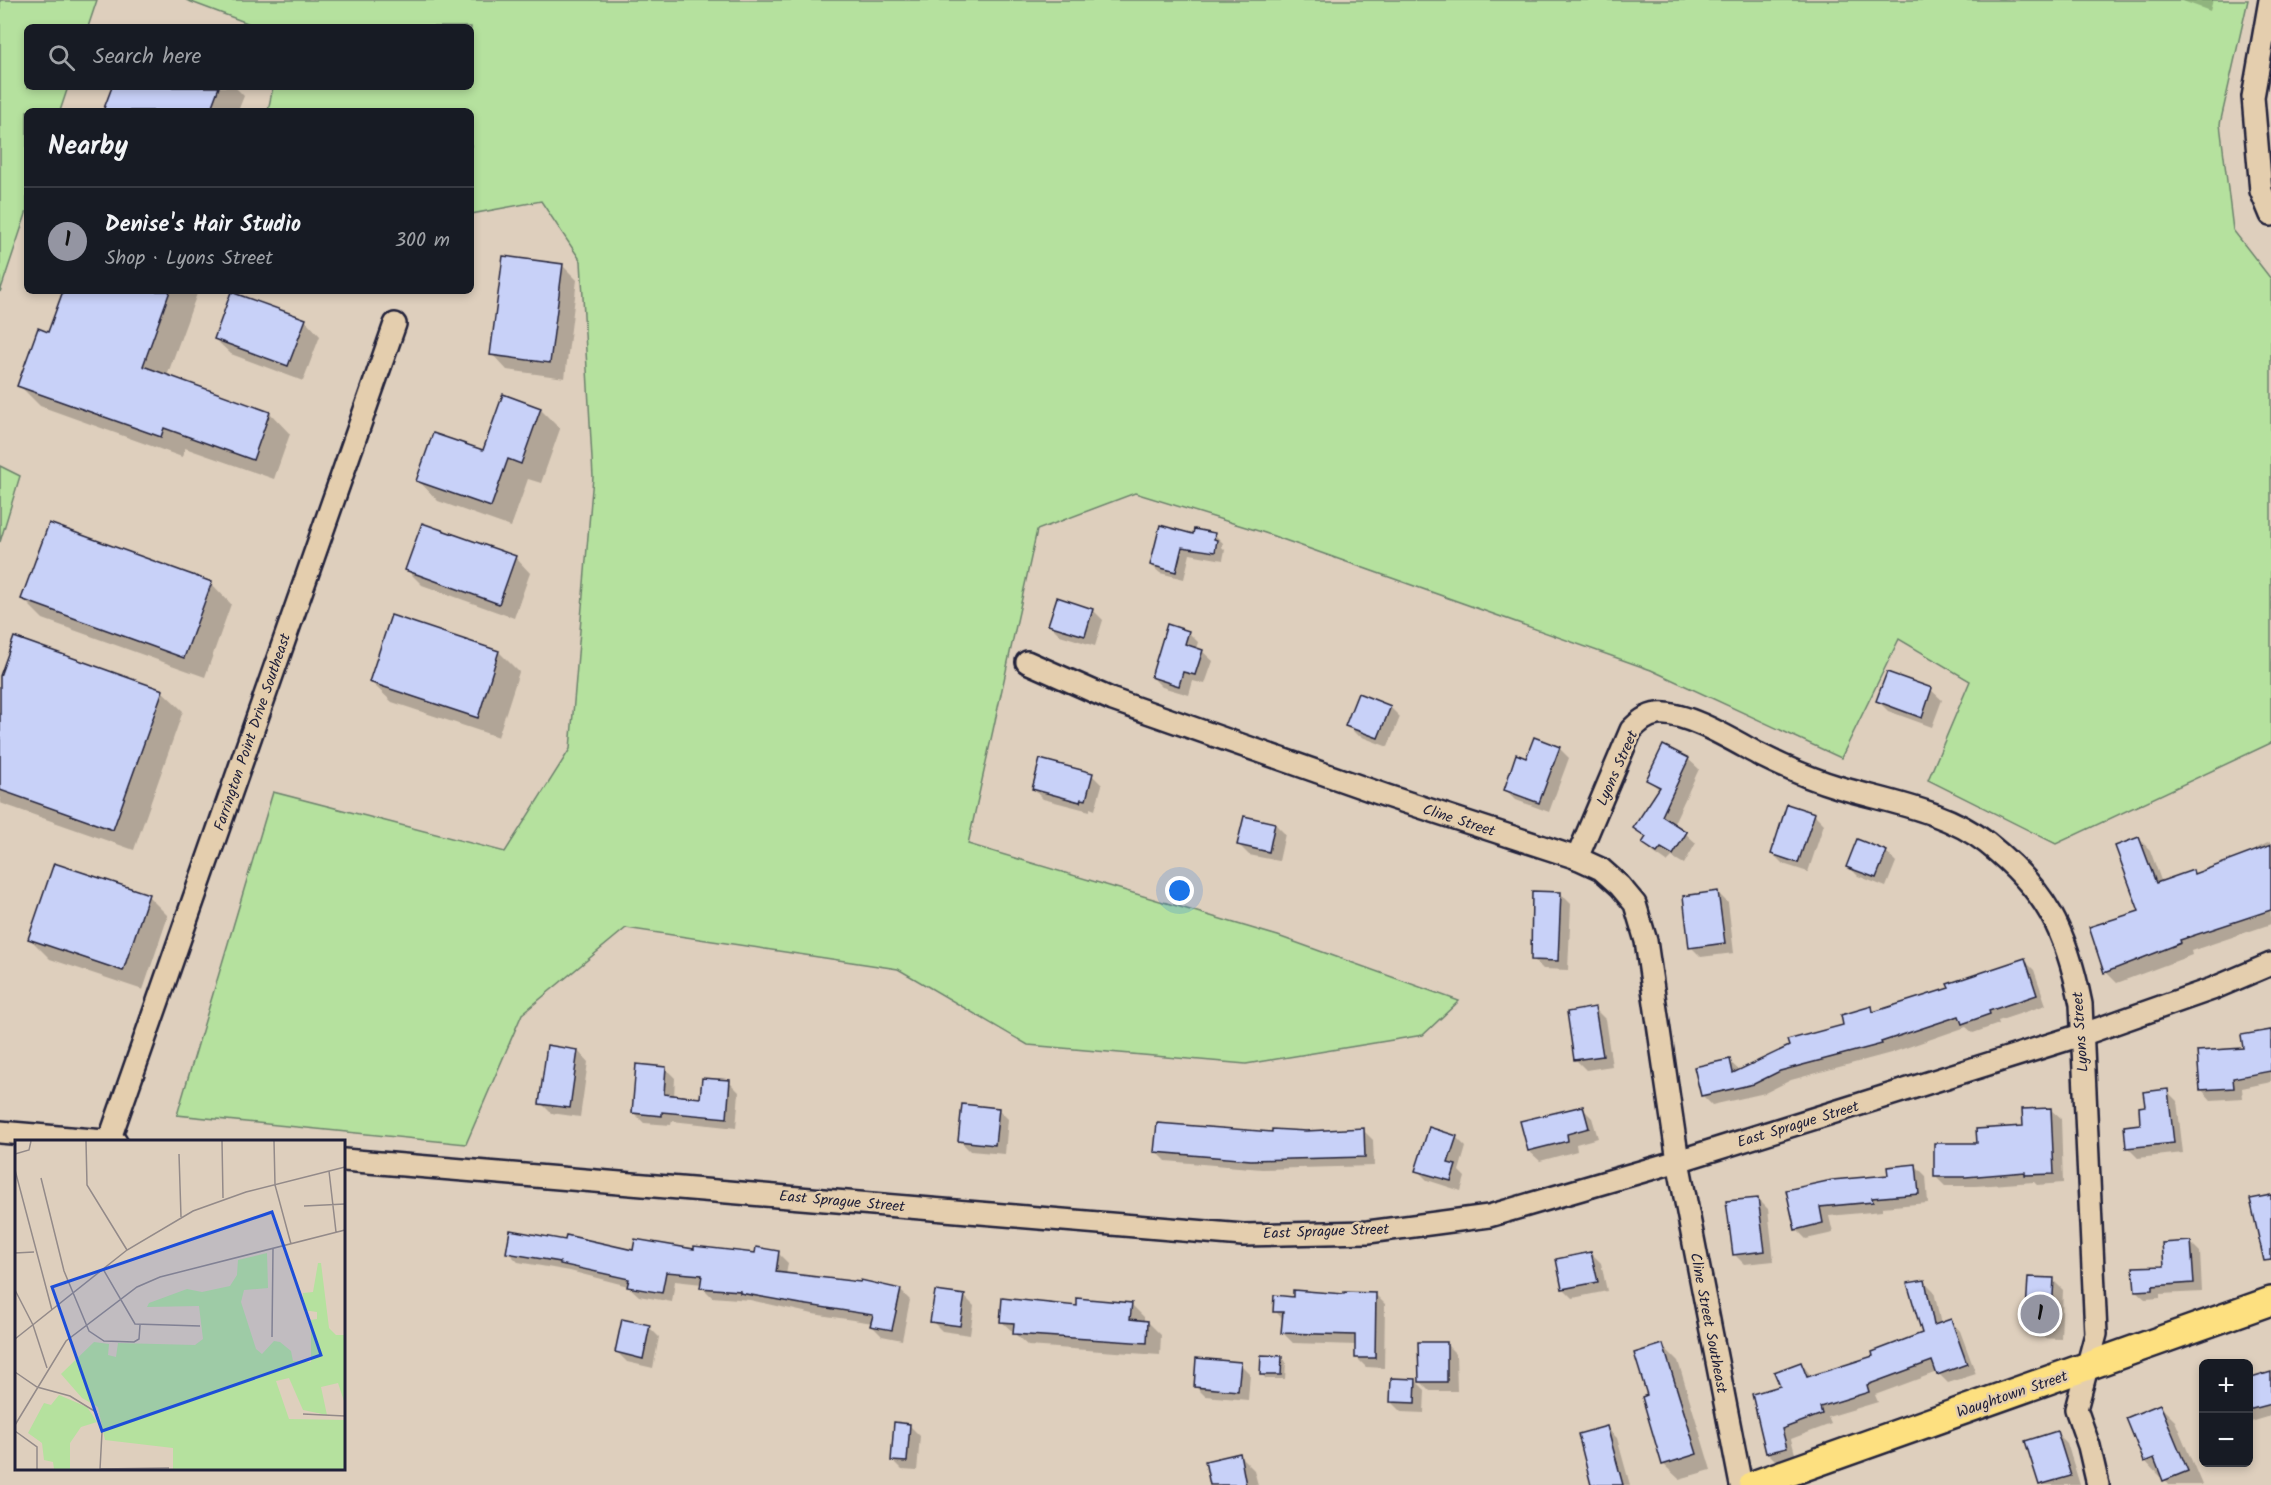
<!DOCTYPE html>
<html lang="en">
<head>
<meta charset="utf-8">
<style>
	body { margin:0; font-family:Kalam,sans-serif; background:#20242c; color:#f1f3f6 }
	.controls { position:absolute; right:18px; bottom:18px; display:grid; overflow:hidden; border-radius:9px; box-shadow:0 3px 9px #0003 }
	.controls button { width:54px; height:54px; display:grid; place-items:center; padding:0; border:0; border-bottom:2px solid #363941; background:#171b24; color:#f1f3f6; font:30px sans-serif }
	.you { position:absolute; left:1180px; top:891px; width:21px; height:21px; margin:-15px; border:4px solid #fff; border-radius:50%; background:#1a73e8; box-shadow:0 0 0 9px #1a73e833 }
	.badge { display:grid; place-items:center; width:39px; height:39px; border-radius:50%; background:#9495a2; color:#111; font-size:20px; font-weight:700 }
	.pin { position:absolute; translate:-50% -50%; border:3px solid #fff; box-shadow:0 2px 6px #0006 }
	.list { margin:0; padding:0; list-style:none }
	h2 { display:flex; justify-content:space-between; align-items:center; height:78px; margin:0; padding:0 24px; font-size:26px }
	h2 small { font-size:20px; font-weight:400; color:#9ea1a6 }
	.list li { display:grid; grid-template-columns:39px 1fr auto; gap:18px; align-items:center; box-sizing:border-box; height:108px; padding:0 24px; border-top:2px solid #363941 }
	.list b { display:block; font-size:22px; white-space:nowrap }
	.list p { margin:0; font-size:20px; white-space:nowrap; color:#9ea1a6 }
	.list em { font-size:20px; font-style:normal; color:#9ea1a6 }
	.icon { flex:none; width:33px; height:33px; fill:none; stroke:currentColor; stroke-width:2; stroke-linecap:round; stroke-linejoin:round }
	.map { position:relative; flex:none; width:2271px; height:1485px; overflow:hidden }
	.search { position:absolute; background:#171b24; box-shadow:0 3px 9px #0003; left:24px; top:24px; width:450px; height:66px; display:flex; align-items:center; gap:15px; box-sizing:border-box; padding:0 21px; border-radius:9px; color:#9ea1a6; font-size:22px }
	.panel { position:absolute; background:#171b24; box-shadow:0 3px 9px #0003; left:24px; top:108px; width:450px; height:186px; border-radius:9px }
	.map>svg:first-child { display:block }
	.green { fill:#b5e19e; stroke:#6c826c; stroke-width:1.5 }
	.shadow { fill:#0003 }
	.building { fill:#c8d1f8; stroke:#22223b; stroke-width:1.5 }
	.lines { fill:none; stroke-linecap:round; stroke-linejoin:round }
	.minor-casing { stroke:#22223b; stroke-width:26 }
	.major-casing { stroke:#22223b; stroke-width:32 }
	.minor { stroke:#e4ceae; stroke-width:21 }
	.major { stroke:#fde080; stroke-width:27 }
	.labels { text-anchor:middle; stroke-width:5; stroke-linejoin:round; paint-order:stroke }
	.street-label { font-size:15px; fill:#22223b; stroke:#e4ceae }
	.inset-road { fill:none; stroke:#938a89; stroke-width:1.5 }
	.view { fill:#1d4ed8; fill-opacity:0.15; stroke:#1d4ed8; stroke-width:3 }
	.inset-edge { fill:none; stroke:#22223b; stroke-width:3 }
</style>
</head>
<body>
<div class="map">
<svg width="2271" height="1485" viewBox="0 0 2271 1485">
	<rect width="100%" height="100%" fill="#decfbd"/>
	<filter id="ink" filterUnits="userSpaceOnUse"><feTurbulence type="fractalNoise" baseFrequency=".0167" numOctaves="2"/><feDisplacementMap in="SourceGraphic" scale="12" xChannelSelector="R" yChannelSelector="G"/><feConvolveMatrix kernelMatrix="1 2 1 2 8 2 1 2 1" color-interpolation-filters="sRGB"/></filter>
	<g filter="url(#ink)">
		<g class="green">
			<polygon points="0,0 97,0 88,27 27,27 27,87 68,87 60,111 27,111 27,211 0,292"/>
			<polygon points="186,0 2248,0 2220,124 2233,230 2271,279 2271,743 2056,844 1928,780 1970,681 1899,639 1841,758 1651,670 1265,533 1135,493 1037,530 968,844 1278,936 1459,1001 1423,1035 1246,1064 1028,1045 898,969 626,928 522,1014 466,1144 177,1115 273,792 505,852 570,749 593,477 581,261 541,201 471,214 471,111 268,111 273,87 471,87 471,27 258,27"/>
			<polygon points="0,466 20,476 0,542"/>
		</g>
		<g class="shadow">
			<polygon points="2180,0 2213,0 2210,11"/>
			<polygon points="113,87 235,87 244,96 238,111 105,111"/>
			<polygon points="562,265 577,280 565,378 507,370 492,354"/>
			<polygon points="65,291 198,291 167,376 270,413 290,434 274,479 185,448 182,457 40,406 19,385 49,334"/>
			<polygon points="305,320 320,336 303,381 231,354 215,339"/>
			<polygon points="540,409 560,429 541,483 528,479 511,527 438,501 418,480 483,452"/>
			<polygon points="1214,534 1223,543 1222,547 1225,550 1223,560 1190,554 1184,579 1160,573 1151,565 1195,535"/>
			<polygon points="515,557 530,573 514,618 422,585 407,570"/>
			<polygon points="211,583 231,604 205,677 43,619 23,599"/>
			<polygon points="1093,610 1103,620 1095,646 1060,635 1050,625"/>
			<polygon points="1188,632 1198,642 1196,649 1202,651 1213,661 1205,684 1193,681 1189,695 1162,687 1152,677"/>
			<polygon points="499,652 519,672 498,737 392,702 371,682"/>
			<polygon points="1888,674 1931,690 1942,700 1932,727 1888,711 1878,701"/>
			<polygon points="0,680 162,691 183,711 134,850 0,803"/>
			<polygon points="1390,707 1400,717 1388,747 1357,735 1347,725"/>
			<polygon points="1664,747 1688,759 1699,769 1673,825 1686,834 1696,843 1684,864 1672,857 1667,862 1654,853 1644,843 1646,839 1635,828 1660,790 1647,779"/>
			<polygon points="1559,748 1569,758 1549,812 1516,800 1506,790 1527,759"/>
			<polygon points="1092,775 1102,785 1095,810 1090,808 1090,811 1043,799 1033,789"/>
			<polygon points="1814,814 1824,824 1808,872 1783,864 1773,854"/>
			<polygon points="1275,824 1285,834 1279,861 1249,855 1239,845"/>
			<polygon points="2139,839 2150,850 2162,883 2193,872 2195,875 2257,852 2255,849 2270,842 2271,924 2191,951 2192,955 2117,983 2106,972 2141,912"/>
			<polygon points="1886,852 1896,862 1886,887 1858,876 1848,866"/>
			<polygon points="1718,893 1728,903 1734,953 1701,957 1691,947"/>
			<polygon points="1561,894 1571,904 1568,970 1543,969 1533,959"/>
			<polygon points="148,896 168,916 143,990 50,959 30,939"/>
			<polygon points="2024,960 2034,970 2046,1005 1998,1021 1999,1024 1973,1033 1966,1027 1891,1053 1791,1080 1765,1093 1712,1105 1702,1095 1729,1061 1740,1071 1845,1026 1871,1008 1876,1013 1951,989"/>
			<polygon points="1595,1009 1605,1019 1612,1066 1586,1070 1576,1060"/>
			<polygon points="2271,1031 2271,1082 2242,1088 2243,1098 2211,1100 2201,1089 2245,1050"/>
			<polygon points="578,1051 588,1062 580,1117 551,1113 541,1103"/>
			<polygon points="665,1068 675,1078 674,1097 701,1100 729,1082 739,1092 736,1128 672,1121 671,1125 644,1123 634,1113"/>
			<polygon points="2167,1091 2177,1101 2183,1153 2138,1158 2128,1148 2142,1126 2146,1107"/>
			<polygon points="1582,1108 1592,1118 1598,1138 1576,1144 1577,1151 1540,1161 1529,1151"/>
			<polygon points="998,1109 1008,1119 1005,1154 970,1151 960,1141"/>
			<polygon points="2050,1109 2061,1119 2063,1183 2037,1185 2034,1182 1976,1186 1945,1186 1935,1176 1979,1144 2024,1127"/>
			<polygon points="1363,1130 1373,1140 1374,1166 1262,1169 1166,1161 1156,1151 1274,1133"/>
			<polygon points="1456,1137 1466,1147 1459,1171 1465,1177 1461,1191 1427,1180 1417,1170"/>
			<polygon points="1916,1166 1926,1176 1928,1203 1882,1207 1882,1211 1829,1216 1833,1233 1806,1239 1796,1229 1788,1191 1889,1176"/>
			<polygon points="1758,1199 1768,1209 1774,1261 1744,1264 1734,1254"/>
			<polygon points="2191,1243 2200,1252 2202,1292 2160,1294 2160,1298 2145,1299 2136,1291"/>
			<polygon points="695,1251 756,1254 778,1253 788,1263 786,1275 900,1290 910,1300 902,1340 882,1336 872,1326 873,1323 813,1314 750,1300 712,1297 702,1287 702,1284 675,1281 672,1302 639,1296 628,1286 570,1271 518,1262 508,1252"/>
			<polygon points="1591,1253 1601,1263 1607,1291 1573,1298 1563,1288"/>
			<polygon points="2053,1280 2063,1290 2061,1339 2037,1338 2027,1328"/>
			<polygon points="1924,1281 1934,1291 1941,1325 1951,1321 1960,1331 1976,1374 1948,1383 1937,1372 1875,1395 1878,1402 1828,1417 1831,1424 1791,1439 1796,1457 1777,1462 1767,1452 1782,1388 1801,1363 1812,1377 1875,1357 1924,1334"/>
			<polygon points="1375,1294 1385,1304 1384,1368 1366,1367 1356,1357 1357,1345 1293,1343 1283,1333 1284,1320 1275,1311 1294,1298"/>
			<polygon points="964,1296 974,1306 970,1335 942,1331 932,1321"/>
			<polygon points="1131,1304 1144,1317 1144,1322 1148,1322 1161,1335 1160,1355 1028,1346 1001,1321 1078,1308"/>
			<polygon points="649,1327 659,1337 653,1368 627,1362 617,1352"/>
			<polygon points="1446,1344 1456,1354 1457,1391 1430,1391 1420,1381"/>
			<polygon points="1663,1346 1678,1361 1711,1470 1679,1479 1663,1464 1649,1396"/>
			<polygon points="1281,1357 1286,1362 1285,1379 1266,1379 1262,1374"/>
			<polygon points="1240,1364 1250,1374 1248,1400 1205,1396 1195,1386"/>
			<polygon points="2271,1374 2271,1416 2251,1422 2248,1420 2248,1380"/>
			<polygon points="1415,1380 1425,1390 1424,1413 1401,1412 1391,1402"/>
			<polygon points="2160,1406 2175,1421 2202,1485 2169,1485 2163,1476 2160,1477 2145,1461"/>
			<polygon points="910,1426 920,1436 917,1471 902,1470 892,1460"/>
			<polygon points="1607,1428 1617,1438 1630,1485 1593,1485"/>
			<polygon points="2057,1433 2067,1443 2080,1485 2041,1485 2027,1442"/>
			<polygon points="1239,1455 1254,1470 1258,1485 1212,1485"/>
		</g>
		<g class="building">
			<polygon points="112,87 219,87 210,111 103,111"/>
			<polygon points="503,256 563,264 550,363 490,355"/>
			<polygon points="63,291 170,291 143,366 270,412 253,460 164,428 161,437 17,386 38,328 48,332"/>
			<polygon points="231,292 306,319 288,366 214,339"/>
			<polygon points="503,394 541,408 521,464 508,459 491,507 416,481 433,433 483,450"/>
			<polygon points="49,523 212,582 184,658 21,599"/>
			<polygon points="422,523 516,556 499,604 405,570"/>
			<polygon points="1160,525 1193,534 1194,529 1215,533 1214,539 1217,540 1215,552 1182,547 1176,572 1150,565"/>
			<polygon points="1057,597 1093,609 1085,636 1048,625"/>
			<polygon points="391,615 499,651 478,718 369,682"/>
			<polygon points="1167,624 1189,631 1185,644 1203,650 1195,675 1183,672 1179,686 1151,677"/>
			<polygon points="14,637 163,690 113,830 0,790 0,676"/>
			<polygon points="1887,672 1932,688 1922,718 1876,701"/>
			<polygon points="1358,693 1391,706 1378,738 1345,726"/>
			<polygon points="1534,737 1560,747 1539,803 1504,790 1516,754 1526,758"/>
			<polygon points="1663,745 1689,758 1662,816 1687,832 1673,855 1661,848 1657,853 1642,843 1646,837 1633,828 1660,787 1646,780"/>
			<polygon points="1040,759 1093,773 1086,800 1081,799 1080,802 1032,789"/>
			<polygon points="1787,804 1815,813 1798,863 1771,854"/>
			<polygon points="1244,816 1275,823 1269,852 1237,845"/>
			<polygon points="2139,837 2156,883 2193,870 2194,874 2271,845 2271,910 2180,940 2181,943 2104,973 2089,927 2139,911 2115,846"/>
			<polygon points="1857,839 1887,851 1876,878 1846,867"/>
			<polygon points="54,863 149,894 123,971 28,939"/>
			<polygon points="1532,891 1561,892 1558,961 1531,960"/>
			<polygon points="1718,891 1725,943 1689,948 1683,896"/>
			<polygon points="2025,958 2037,995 1989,1011 1990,1014 1962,1024 1959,1016 1881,1042 1882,1044 1780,1071 1754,1084 1701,1096 1694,1067 1730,1059 1733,1073 1789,1046 1787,1040 1843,1025 1841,1015 1872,1006 1873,1012 1949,988 1947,984"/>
			<polygon points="1595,1007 1603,1056 1574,1060 1567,1012"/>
			<polygon points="2271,1030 2271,1071 2233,1078 2234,1088 2200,1090 2197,1051 2243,1048 2241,1035"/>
			<polygon points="547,1045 578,1050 570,1108 539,1104"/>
			<polygon points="636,1064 666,1067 664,1094 700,1098 702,1078 730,1080 727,1118 662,1112 662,1116 632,1113"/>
			<polygon points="2168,1089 2174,1143 2126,1148 2124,1126 2140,1124 2139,1107 2145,1106 2143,1092"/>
			<polygon points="962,1104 999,1108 995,1145 958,1141"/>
			<polygon points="1583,1106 1589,1128 1567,1134 1568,1141 1528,1151 1520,1121"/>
			<polygon points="2051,1108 2054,1174 2025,1175 2025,1172 1966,1177 1934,1177 1934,1143 1977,1143 1976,1129 2023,1126 2022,1109"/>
			<polygon points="1157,1123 1272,1132 1272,1129 1306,1131 1364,1128 1365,1157 1251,1160 1154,1152"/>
			<polygon points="1429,1127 1457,1136 1448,1163 1456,1165 1451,1181 1415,1171"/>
			<polygon points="1916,1164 1919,1194 1872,1198 1873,1202 1820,1207 1823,1223 1795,1230 1786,1190 1832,1180 1888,1175 1887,1167"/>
			<polygon points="2271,1195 2271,1260 2264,1261 2250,1199"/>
			<polygon points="1758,1198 1765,1251 1733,1255 1726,1201"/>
			<polygon points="510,1230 565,1240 566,1235 633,1250 635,1239 694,1249 694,1246 755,1253 756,1247 779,1251 776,1272 860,1282 861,1280 901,1289 892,1330 870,1326 873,1315 801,1304 740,1293 740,1291 700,1288 702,1275 666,1272 662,1293 627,1287 629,1279 560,1264 560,1262 506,1253"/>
			<polygon points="2191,1241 2194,1283 2152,1286 2152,1290 2135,1291 2133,1267 2164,1266 2162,1243"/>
			<polygon points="1591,1252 1598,1282 1562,1289 1556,1259"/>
			<polygon points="2028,1277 2054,1278 2051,1330 2025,1329"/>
			<polygon points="1925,1280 1934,1325 1951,1319 1967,1364 1937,1375 1932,1361 1867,1385 1869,1392 1820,1407 1822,1414 1782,1429 1787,1448 1766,1453 1752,1394 1780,1386 1774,1372 1801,1362 1807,1377 1873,1356 1872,1352 1922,1333 1907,1283"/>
			<polygon points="1293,1290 1344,1294 1344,1292 1376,1293 1375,1358 1355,1358 1355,1335 1281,1333 1283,1312 1273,1312 1274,1295 1293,1297"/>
			<polygon points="935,1291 965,1295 960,1326 930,1322"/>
			<polygon points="1002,1298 1077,1306 1077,1298 1132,1303 1130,1319 1148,1321 1147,1343 1013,1334 1014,1323 1000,1322"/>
			<polygon points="622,1319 650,1325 643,1359 615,1352"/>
			<polygon points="1418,1342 1447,1342 1447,1382 1419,1382"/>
			<polygon points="1663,1344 1697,1454 1662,1465 1642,1397 1647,1395 1634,1353"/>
			<polygon points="1261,1355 1282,1356 1281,1375 1260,1375"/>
			<polygon points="1196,1358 1241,1362 1238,1391 1194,1387"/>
			<polygon points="2271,1372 2271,1404 2248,1410 2248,1379"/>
			<polygon points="1391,1378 1416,1379 1415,1403 1390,1402"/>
			<polygon points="2160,1404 2188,1471 2163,1481 2154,1458 2144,1462 2126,1418"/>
			<polygon points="894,1422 910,1424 907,1462 891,1461"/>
			<polygon points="1607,1426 1623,1485 1591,1485 1578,1434"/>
			<polygon points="2057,1431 2071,1476 2039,1485 2025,1441"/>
			<polygon points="1240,1453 1246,1485 1210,1485 1205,1461"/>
		</g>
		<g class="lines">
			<g class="minor-casing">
				<g id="minor">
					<polyline points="2270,0 2253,97 2261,191 2271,215"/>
					<polyline points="1027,662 1113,700 1387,796 1577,858 1601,869 1620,886 1635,904 1646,941 1678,1161 1741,1485"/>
					<path d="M1577,858L1631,730C1638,723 1646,715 1658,714C1685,711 1734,741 1758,754C1784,767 1811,779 1838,787C1888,802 1945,810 1987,843C2047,891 2066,930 2081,1004L2096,1334L2076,1409L2089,1446L2098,1485"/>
					<polyline points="0,1132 116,1142"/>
					<polyline points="109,1141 395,324"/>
					<polyline points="344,1160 1243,1235 1368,1232 1489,1216 1678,1161 2081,1035 2212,989 2271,964"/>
				</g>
			</g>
			<g class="major-casing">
				<polyline id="major" points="1753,1485 2271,1301"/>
			</g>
			<use href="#minor" class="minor"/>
			<use href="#major" class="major"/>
		</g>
	</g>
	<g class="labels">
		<g class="street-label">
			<text transform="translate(252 732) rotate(-71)" y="5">Farrington Point Drive Southeast</text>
			<text transform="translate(1617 768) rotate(-66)" y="5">Lyons Street</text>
			<text transform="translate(1459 820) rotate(18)" y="5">Cline Street</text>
			<text transform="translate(2080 1032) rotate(-94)" y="5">Lyons Street</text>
			<text transform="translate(1798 1124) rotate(-17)" y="5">East Sprague Street</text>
			<text transform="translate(842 1201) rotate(5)" y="5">East Sprague Street</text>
			<text transform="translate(1326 1231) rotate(-2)" y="5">East Sprague Street</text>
			<text transform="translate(1709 1323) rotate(79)" y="5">Cline Street Southeast</text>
			<text transform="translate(2012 1394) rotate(-19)" y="5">Waughtown Street</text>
		</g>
	</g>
	<g transform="translate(15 1140)">
		<rect width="330" height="330" fill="#decfbd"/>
		<path d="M252,113L253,148L229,150L226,162L241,209L247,214L259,201L265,202L276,211L278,221L296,222V180L302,179V172L288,170V153L298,152L303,123H306L314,188L321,195H330V264L323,243L306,247L312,275L288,270L274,238L261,241L274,279L330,280V329H158V308L90,300L83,267L67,258L46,234L79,202L94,204L93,215L101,217L103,203L180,205L188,199L184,166L132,167L134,163L172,149L187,152L215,146L222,135L223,120ZM44,255L72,267L82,282L66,287L55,303V329H39L38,322L29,320L27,303L13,293L29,263L36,265Z" fill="#b5e19e"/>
		<path class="inset-road" d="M71,1L72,45L112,110M207,1L208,58M259,1L260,45L276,104M0,14L14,10L16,1M164,14L166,77M0,30L37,170M314,31L321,92M26,38L49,131L74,191L89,201L119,202L124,199L125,185M289,66L330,64M0,113L19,112M88,129L120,184L185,186M0,150L18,185L32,228M257,197L258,109M0,199L112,110L178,71L231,52L330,27M0,232L22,247L55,256L81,272L87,292L85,329M288,274L330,276M0,285L51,201L122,147L145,137L330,90M0,291L22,307V329M85,329L154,328"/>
		<path class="view" d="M257,72L306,215L87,291L37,147Z"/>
		<rect width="330" height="330" class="inset-edge"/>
	</g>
</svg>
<div class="controls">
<button>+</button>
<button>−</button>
</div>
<div class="you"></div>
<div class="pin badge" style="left:2040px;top:1314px">1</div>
<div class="search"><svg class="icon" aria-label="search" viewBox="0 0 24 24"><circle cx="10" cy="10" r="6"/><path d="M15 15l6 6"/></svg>Search here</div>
<section class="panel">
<h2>Nearby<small></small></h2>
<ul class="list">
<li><span class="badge">1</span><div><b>Denise's Hair Studio</b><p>Shop · Lyons Street</p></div><em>300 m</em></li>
</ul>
</section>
</div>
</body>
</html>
